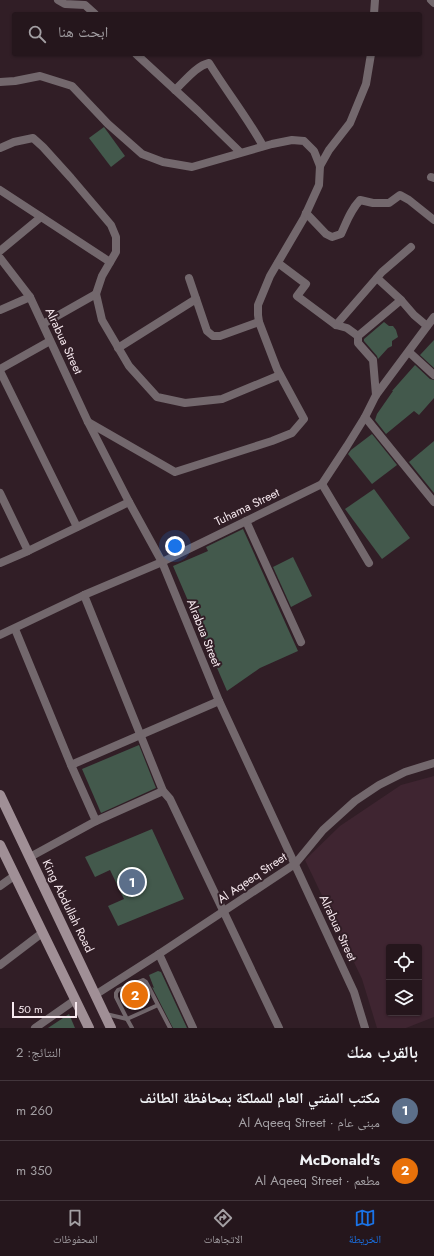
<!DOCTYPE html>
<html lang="ar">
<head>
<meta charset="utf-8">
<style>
	body { margin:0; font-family:Jost,"Noto Naskh Arabic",sans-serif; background:#2d1f25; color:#f1f3f6; direction:rtl }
	.controls { position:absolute; right:12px; bottom:12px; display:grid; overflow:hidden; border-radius:4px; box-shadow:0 1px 3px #0004 }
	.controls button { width:36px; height:36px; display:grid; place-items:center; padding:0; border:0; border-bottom:1px solid #42353b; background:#25161c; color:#f1f3f6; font:20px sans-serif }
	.scale { position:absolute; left:12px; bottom:10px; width:65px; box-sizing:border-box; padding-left:4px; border:2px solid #f7e9ef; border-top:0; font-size:11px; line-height:14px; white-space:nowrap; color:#f7e9ef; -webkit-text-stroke:3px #311e26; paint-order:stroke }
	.you { position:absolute; left:175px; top:546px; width:14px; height:14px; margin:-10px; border:3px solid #fff; border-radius:50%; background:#1a73e8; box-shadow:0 0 0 6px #1a73e833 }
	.badge { display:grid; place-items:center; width:26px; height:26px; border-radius:50%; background:#1a73e8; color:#fff; font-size:13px; font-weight:700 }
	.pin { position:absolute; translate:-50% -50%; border:2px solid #fff; box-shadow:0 1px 4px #0006 }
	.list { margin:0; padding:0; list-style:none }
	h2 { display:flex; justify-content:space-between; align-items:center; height:52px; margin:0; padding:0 16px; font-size:17px }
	h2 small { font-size:13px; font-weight:400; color:#a39fa3 }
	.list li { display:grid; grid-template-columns:26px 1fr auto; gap:12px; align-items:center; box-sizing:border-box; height:60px; padding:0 16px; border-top:1px solid #42353b }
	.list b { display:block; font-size:15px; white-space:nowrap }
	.list p { margin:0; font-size:13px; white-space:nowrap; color:#a39fa3 }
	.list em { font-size:13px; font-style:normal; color:#a39fa3 }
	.icon { flex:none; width:22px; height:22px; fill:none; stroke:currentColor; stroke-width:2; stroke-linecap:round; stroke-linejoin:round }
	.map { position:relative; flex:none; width:434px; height:1028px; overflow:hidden; direction:ltr }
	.search { position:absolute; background:#25161c; box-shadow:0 1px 3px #0004; left:12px; right:12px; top:12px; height:44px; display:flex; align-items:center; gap:10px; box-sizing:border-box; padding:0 14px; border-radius:4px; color:#a39fa3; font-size:15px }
	.sheet { height:172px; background:#25161c }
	nav { display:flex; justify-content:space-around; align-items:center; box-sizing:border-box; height:56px; border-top:1px solid #42353b; background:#25161c; font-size:11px; color:#a39fa3 }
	nav a { display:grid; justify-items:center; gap:2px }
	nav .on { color:#1a73e8 }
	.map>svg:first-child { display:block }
	.built { fill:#3f2531; fill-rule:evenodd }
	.building { fill:#43594c }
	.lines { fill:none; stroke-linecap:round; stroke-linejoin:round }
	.lane { stroke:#73686d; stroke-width:4 }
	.street { stroke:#73686d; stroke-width:8 }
	.secondary { stroke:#a08f96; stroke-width:10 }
	.labels { text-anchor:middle; stroke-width:4; stroke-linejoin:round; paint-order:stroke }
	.street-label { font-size:12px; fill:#f7e9ef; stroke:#311e26 }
</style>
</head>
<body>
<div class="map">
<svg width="434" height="1028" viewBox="0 0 434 1028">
	<rect width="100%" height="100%" fill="#311e26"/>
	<path class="built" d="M434,776V1017L406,1028H377L362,979L305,860L340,826L401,785ZM389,947H419V1013H389Z"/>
	<g class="building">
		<polygon points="104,127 125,156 111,167 89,138"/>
		<polygon points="384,322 389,326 393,326 396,330 398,337 392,341 392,346 388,348 378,359 377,356 364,341 364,339"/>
		<polygon points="434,340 434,368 420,355"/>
		<polygon points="415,365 430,379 434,380 434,398 419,415 414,411 386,434 375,420 377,414 393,391 392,391"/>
		<polygon points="372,434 397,465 372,484 348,454 351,450"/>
		<polygon points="434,441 434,493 409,462"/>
		<polygon points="374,489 410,538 382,559 345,509"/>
		<polygon points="243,529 298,651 260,668 227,691 173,566 208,551 206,547"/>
		<polygon points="293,557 312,596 291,607 273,567"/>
		<polygon points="139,745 156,788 101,813 82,769"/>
		<polygon points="152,829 184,899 118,926 108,906 124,899 110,870 95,877 85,857"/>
		<polygon points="158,971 161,972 187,1028 173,1028 152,987 154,988 149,975"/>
		<polygon points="143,984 151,998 129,1009 120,993"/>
		<polygon points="69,1014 75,1028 48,1028"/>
	</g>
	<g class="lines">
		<g class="lane">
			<polyline points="158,1005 127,1019 116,997 116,993 118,990 143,980 146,982 170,1028"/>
			<polyline points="106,1014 127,1019 132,1028"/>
		</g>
		<g class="street">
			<polyline points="58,0 65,4 85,5 95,14"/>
			<polyline points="431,0 434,3"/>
			<polyline points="374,14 375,0"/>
			<polyline points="136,54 198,111 240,152"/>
			<polyline points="0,82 15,81 40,76 72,86 108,124 142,154 163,162 192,167 272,144 292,140 304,141 314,151 320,166 319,185 304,218 270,276 258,305 258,315 259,322 277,369 304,419 292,433 272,441 175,472 88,422"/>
			<path d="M175,90C185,81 196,66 209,63C227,92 247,117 263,146"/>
			<polyline points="0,148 14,142 33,138 43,147 71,178 111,225 116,237 116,252 102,276 96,294"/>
			<polyline points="320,166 329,150 350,123 366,84 371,54"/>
			<polyline points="431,177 434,178"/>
			<polyline points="0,190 110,262"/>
			<path d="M306,213L326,234L332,237L341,234C347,221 350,211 360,200L373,203H389L400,195L409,200L434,220"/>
			<polyline points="0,251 41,217"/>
			<polyline points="0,258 30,297 88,422 129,502 162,562 219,701 354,992 365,1028"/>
			<polyline points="278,263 306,284 297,296 336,325 347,328 358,336 358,343 373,360 376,395"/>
			<polyline points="189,278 207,331 213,336 220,336 259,322"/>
			<polyline points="377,278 401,300"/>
			<polyline points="0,310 30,297"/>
			<polyline points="43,324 96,294 102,320 129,366 157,397 185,403 222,399 280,375"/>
			<polyline points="336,325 382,272 411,247"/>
			<polyline points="358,336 401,300 414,315 427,326"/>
			<polyline points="118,348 196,299"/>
			<polyline points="409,352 434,375"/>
			<polyline points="0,369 50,341"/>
			<polyline points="0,371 77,527"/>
			<polyline points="365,417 434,502"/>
			<polyline points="322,484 369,563"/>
			<polyline points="0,493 28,551"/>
			<polyline points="246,521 301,642"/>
			<polyline points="0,563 28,551 129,502"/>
			<polyline points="84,595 163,791 170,799 279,1028"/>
			<polyline points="15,629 71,765 96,821"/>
			<polyline points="0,635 84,595 162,562 322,484 347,446 365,417 376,395 434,317"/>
			<polyline points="71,765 219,701"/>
			<polyline points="30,857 96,821 163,791"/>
			<polyline points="0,886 14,876"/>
			<polyline points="159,954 193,1028"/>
			<polyline points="0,965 42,933"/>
			<polyline points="95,995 159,954 295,864 323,830 355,801 379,785 405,772 434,763"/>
			<polyline points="35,1028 75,1000"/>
		</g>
		<g class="secondary">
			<polyline points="0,795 111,1028"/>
			<polyline points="0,845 89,1028"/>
		</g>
	</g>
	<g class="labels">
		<g class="street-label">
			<text transform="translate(64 341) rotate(65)" y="4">Alrabua Street</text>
			<text transform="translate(247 507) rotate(-26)" y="4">Tuhama Street</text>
			<text transform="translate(204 633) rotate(68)" y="4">Alrabua Street</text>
			<text transform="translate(252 878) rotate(-34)" y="4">Al Aqeeq Street</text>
			<text transform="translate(68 906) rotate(64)" y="4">King Abdullah Road</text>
			<text transform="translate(338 928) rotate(65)" y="4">Alrabua Street</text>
		</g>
	</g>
</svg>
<div class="controls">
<button><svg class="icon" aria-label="locate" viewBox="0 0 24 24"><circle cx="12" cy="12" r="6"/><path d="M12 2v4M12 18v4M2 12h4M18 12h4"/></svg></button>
<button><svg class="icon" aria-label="layers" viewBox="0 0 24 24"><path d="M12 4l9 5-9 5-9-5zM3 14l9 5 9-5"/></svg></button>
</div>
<div class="scale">50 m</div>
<div class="you"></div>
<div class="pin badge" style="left:132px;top:882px;background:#5c6f8a">1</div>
<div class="pin badge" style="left:135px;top:995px;background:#e8710a">2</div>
<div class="search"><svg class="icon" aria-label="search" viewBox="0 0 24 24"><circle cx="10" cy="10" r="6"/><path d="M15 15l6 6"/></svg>ابحث هنا</div>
</div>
<section class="sheet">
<h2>بالقرب منك<small>النتائج: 2</small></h2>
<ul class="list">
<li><span class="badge" style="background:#5c6f8a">1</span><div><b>مكتب المفتي العام للمملكة بمحافظة الطائف</b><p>مبنى عام · Al Aqeeq Street</p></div><em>260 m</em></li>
<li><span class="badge" style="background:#e8710a">2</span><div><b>McDonald's</b><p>مطعم · Al Aqeeq Street</p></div><em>350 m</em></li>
</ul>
</section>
<nav>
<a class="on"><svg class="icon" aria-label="map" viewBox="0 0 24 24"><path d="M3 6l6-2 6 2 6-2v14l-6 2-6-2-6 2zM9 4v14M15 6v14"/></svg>الخريطة</a>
<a><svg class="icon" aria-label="directions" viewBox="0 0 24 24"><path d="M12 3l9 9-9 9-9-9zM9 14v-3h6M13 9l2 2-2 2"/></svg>الاتجاهات</a>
<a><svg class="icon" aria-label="saved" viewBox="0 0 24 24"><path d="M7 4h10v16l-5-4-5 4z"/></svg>المحفوظات</a>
</nav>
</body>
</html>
